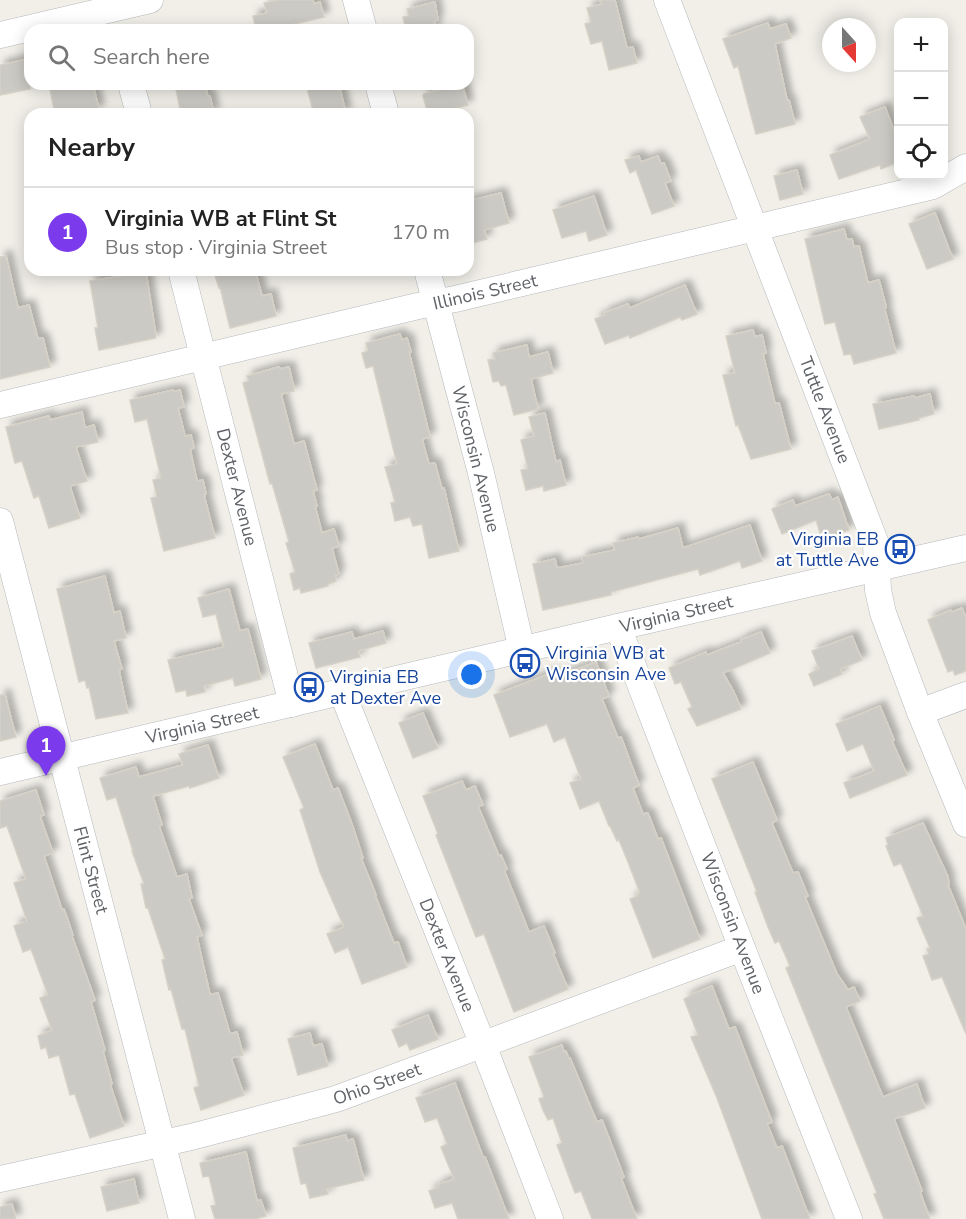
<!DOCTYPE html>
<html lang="en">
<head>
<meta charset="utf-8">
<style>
	body { margin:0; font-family:"Nunito Sans",sans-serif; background:#f2f2f2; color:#222 }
	.controls { position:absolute; right:18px; top:18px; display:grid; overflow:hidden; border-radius:12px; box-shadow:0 3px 15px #0003 }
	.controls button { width:54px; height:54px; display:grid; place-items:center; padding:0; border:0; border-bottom:2px solid #e0e0e0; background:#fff; color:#222; font:30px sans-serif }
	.compass { position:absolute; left:822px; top:18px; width:54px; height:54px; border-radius:50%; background:#fff; box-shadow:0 3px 15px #0003; rotate:159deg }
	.you { position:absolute; left:472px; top:675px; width:21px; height:21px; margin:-15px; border:4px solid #fff; border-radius:50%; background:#1a73e8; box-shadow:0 0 0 9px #1a73e833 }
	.badge { display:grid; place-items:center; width:39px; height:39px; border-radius:50%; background:#7c3aed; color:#fff; font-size:20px; font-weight:700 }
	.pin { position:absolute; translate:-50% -50px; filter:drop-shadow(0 2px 3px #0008) }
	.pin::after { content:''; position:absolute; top:32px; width:21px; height:18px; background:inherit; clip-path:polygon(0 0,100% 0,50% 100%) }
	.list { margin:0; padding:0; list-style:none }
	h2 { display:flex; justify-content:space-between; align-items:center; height:78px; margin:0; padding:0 24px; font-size:26px }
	h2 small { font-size:20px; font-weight:400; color:#767676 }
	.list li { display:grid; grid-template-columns:39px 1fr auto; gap:18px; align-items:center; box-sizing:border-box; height:90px; padding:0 24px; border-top:2px solid #e0e0e0 }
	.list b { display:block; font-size:22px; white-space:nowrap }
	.list p { margin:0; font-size:20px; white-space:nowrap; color:#767676 }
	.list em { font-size:20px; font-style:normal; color:#767676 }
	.icon { flex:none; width:33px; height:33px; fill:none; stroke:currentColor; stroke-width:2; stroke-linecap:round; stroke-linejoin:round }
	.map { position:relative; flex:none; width:966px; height:1219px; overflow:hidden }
	.search { position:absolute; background:#fff; box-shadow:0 3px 15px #0003; left:24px; top:24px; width:450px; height:66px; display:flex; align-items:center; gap:15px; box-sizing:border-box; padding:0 21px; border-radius:18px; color:#767676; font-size:22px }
	.panel { position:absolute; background:#fff; box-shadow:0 3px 15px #0003; left:24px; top:108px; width:450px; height:168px; border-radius:18px }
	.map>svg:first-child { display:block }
	.building { fill:#cccac5; stroke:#d6d1c6; stroke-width:1.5; filter:url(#shadow) }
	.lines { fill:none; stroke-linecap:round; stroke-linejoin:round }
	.minor-casing { stroke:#b5b8bc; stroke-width:27 }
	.minor { stroke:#fff; stroke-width:26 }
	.labels { text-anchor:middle; stroke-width:4.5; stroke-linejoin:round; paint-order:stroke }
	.street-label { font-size:18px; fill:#5f6368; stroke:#fff }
	.transit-label { font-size:18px; fill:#164399; stroke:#fff; text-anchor:start }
</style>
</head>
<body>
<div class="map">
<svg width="966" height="1219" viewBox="0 0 966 1219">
	<defs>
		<filter id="shadow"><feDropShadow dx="5.5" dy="-5.5" stdDeviation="3" flood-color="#0004"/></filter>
	</defs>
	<rect width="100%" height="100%" fill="#f1efe8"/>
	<g class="building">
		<polygon points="279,0 313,0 314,4 320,2 324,17 270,30 256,30 253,16 267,13 264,3"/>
		<polygon points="600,0 615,0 627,48 633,47 637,63 609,70 602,41 591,44 585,24 591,22 587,8 602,4"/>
		<polygon points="435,2 438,20 434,21 436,30 406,30 403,17 409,16 407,9"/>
		<polygon points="768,23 770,29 786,24 791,38 775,44 787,100 789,100 795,124 756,134 738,66 734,68 723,39"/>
		<polygon points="28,59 28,61 30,61 30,89 0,95 0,65"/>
		<polygon points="49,84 93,84 99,110 81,114 55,114"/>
		<polygon points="175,84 205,84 208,97 210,96 214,114 181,114"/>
		<polygon points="306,84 339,84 346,114 314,114"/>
		<polygon points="462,84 468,105 434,114 428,114 423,96 424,94"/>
		<polygon points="885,107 898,141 898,162 881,169 880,165 839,179 830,155 870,139 860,117"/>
		<polygon points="639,156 641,162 658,156 661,164 664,163 671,181 665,183 674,206 652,214 636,170 630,173 625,160"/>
		<polygon points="797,170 803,194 780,200 774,176"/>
		<polygon points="501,193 509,223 484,230 487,239 468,244 468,201"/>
		<polygon points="594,196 607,235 589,241 586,231 562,238 553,210"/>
		<polygon points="935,213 953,259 927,269 909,224"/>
		<polygon points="844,229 847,240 852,239 854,247 859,246 868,283 879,280 886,306 885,310 896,353 854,364 851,354 844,355 835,322 825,324 805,239"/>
		<polygon points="6,256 18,308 29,305 38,339 43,338 50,367 0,379 0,257"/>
		<polygon points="218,270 255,270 262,296 271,294 276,316 230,328 220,287 219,288 215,275 219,274"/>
		<polygon points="146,272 156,336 155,338 99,350 95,328 98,328 90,281"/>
		<polygon points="685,285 697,314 682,320 680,317 630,338 629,335 605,344 595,319 605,315 604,313 628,304 630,308"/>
		<polygon points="753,330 755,337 762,335 766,353 763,354 775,404 779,403 791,449 751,459 738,425 736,426 723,375 735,373 726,336"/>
		<polygon points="400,334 402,340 407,338 411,352 409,352 430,437 422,439 429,464 435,463 442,489 444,488 459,551 429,558 422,524 413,526 410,517 395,521 391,503 395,502 385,467 397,464 373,366 366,368 362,353 368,351 366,343"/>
		<polygon points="527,345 529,357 548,352 553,373 531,379 538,409 514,415 506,385 501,386 499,381 493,382 488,360 495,359 493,353"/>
		<polygon points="279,367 280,369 289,367 294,388 293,388 294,391 281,394 294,444 304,441 317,490 313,491 317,506 315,506 322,533 334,529 339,546 332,548 339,574 335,575 336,581 328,584 328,586 301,593 300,588 294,590 290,574 295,572 286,543 289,542 272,483 270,484 243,383 249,381 247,376"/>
		<polygon points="173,390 174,392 180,390 184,407 178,408 185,436 191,435 194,448 190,449 197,481 203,480 206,494 204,495 215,538 164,551 151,498 157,497 153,480 161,478 147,419 135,422 130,400"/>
		<polygon points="930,394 934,414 919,418 919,420 879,429 873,404 914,396 915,398"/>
		<polygon points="82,412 85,428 94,425 98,442 76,447 87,481 70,486 80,518 49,528 39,496 34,498 22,461 15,463 6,427 49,416 50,420"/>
		<polygon points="545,413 556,462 560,460 566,485 544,491 543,486 526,490 521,470 528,469 521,440 534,436 529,417"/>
		<polygon points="829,494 832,500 838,497 849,530 828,537 825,531 820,533 816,520 782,534 772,509 793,500 795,506"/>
		<polygon points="750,525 762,561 742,568 740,561 700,575 698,569 611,592 611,595 543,610 533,564 555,559 557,568 583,563 582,557 615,550 613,543 638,537 639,539 678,528 683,548"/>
		<polygon points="105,576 114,613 120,611 126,638 114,641 122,669 119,670 128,713 96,719 89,687 87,688 85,680 79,682 57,589"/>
		<polygon points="229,589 240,631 248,629 261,679 235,686 233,678 204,686 205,692 187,696 186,690 176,692 168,660 224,647 216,614 203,617 198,598"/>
		<polygon points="962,608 966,618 966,671 955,675 953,670 948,672 928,620 951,610 952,612"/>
		<polygon points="383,631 386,643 358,651 360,657 316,668 309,643 352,632 354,639"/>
		<polygon points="761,632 770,653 723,673 734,692 741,709 697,726 688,709 692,707 681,682 675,684 669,668 706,652 707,655 741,642 741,640"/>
		<polygon points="852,636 862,660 840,669 842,674 814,686 809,674 819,669 812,651"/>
		<polygon points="596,662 609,696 602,699 618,738 621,737 639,785 633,788 643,814 648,813 658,839 661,838 700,939 653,958 630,899 638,896 637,894 640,893 628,862 619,840 617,841 610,826 609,826 599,801 580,809 570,783 581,779 565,737 554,742 547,724 510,737 494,695 552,673 555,678"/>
		<polygon points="0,695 5,695 16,737 0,741"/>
		<polygon points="880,706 894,740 892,741 907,775 850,798 844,783 874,771 863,744 847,751 836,724"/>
		<polygon points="423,713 438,748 413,758 399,723"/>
		<polygon points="315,744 333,790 338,788 352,824 363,858 361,858 376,895 375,895 394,943 398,942 407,967 362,984 348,947 335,953 327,934 344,927 320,872 300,810 304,808 283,757"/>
		<polygon points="208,745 219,778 190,788 189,786 153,796 162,825 159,826 177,877 187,874 192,898 189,899 202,935 197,937 210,995 218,993 230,1034 237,1032 243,1055 231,1058 244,1095 201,1110 194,1088 199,1086 185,1029 182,1029 171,989 169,990 162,960 165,959 148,908 146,908 141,884 144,884 132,851 133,851 116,797 107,800 100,778 136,767 139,777 183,765 179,754"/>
		<polygon points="753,762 777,820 772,823 793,873 798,872 808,896 805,897 837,974 848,990 854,987 860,1001 846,1007 883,1097 917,1084 925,1108 894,1119 922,1191 920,1192 930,1219 884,1219 874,1194 877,1193 786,968 790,966 779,941 775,943 768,927 755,892 757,892 712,779"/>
		<polygon points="462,781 466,790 475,786 483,805 478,806 499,856 501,855 507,869 504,870 529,932 544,926 555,953 553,953 568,989 514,1012 484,934 476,937 436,835 438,834 423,796"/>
		<polygon points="36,790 44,815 40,816 53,853 44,856 62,910 64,909 73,935 72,936 95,1000 91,1002 105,1050 103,1051 112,1084 110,1084 124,1126 90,1138 75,1094 70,1095 59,1055 49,1058 46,1047 41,1049 38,1036 52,1030 40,998 48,995 31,949 23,952 14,926 27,921 14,883 26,879 7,826 0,828 0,801"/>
		<polygon points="923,823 948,877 949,885 948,885 966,929 966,1034 942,977 932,980 923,956 929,954 927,949 930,948 917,918 923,916 901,863 894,866 886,846 888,845 886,838"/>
		<polygon points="712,986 729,1029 735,1027 772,1122 767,1124 777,1148 782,1146 810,1219 762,1219 717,1098 691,1037 698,1035 684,999 690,996 690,995"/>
		<polygon points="428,1015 438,1039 410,1050 407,1043 399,1047 392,1030"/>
		<polygon points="310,1033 313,1046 322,1044 328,1066 298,1075 288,1039"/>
		<polygon points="562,1045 564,1052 566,1051 569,1059 570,1058 597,1122 602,1120 624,1177 621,1178 637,1219 592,1219 581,1191 575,1193 557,1145 562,1143 553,1118 548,1120 543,1110 539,1099 544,1097 529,1057"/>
		<polygon points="455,1083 483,1157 485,1157 509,1219 458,1219 452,1203 435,1208 429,1191 439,1187 438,1185 454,1179 441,1147 447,1144 437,1118 425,1122 416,1098"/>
		<polygon points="346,1135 347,1141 353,1139 364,1180 326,1189 328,1194 310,1198 306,1183 301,1184 293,1148"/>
		<polygon points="246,1152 257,1201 261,1200 266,1216 255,1219 215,1219 211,1206 216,1205 209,1176 203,1177 200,1163"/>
		<polygon points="134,1179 139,1203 107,1211 101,1187"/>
		<polygon points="12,1204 16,1219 0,1219 0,1207"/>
	</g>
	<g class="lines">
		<g class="minor-casing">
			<g id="minor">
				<polyline points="356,0 364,30"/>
				<polyline points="667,0 876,544 878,590 883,613 920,712 966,824"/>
				<polyline points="0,35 150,0"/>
				<polyline points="131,84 139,114"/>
				<polyline points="378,84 386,114"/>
				<polyline points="181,270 292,704"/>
				<polyline points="427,270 481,473 522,650"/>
				<polyline points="0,405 418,306 455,299 933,186 966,167"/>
				<polyline points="0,521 182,1219"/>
				<polyline points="618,627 742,948 849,1219"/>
				<polyline points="342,692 483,1045 550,1219"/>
				<polyline points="920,712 966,695"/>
				<polyline points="0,772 618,627 966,548"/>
				<polyline points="0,1179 191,1137 336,1099 742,948"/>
			</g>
		</g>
		<use href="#minor" class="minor"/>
	</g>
	<defs>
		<g id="bus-ring" transform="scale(1.5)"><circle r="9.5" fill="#fff" stroke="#1a4fb4" stroke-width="1.5"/><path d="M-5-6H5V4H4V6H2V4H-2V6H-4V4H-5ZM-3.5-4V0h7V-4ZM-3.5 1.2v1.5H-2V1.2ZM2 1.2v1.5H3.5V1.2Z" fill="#1a4fb4"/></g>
	</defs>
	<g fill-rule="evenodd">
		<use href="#bus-ring" x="900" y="549"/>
		<use href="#bus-ring" x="525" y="663"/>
		<use href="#bus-ring" x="309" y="687"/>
	</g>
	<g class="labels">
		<g class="street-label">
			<text transform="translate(485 292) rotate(-13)" y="6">Illinois Street</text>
			<text transform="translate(825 410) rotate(69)" y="6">Tuttle Avenue</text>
			<text transform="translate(476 459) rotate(76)" y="6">Wisconsin Avenue</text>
			<text transform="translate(237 487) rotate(76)" y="6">Dexter Avenue</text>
			<text transform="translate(676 614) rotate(-13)" y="6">Virginia Street</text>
			<text transform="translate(202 725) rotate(-13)" y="6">Virginia Street</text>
			<text transform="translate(91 870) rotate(75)" y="6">Flint Street</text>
			<text transform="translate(733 923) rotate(69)" y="6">Wisconsin Avenue</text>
			<text transform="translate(447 955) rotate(68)" y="6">Dexter Avenue</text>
			<text transform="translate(377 1084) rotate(-20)" y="6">Ohio Street</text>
		</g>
		<g class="transit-label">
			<text x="879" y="545" text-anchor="end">Virginia EB<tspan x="879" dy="21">at Tuttle Ave</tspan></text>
			<text x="546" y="659">Virginia WB at<tspan x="546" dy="21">Wisconsin Ave</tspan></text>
			<text x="330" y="683">Virginia EB<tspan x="330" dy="21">at Dexter Ave</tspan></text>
		</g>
	</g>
</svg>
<div class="controls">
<button>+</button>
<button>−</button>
<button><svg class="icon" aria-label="locate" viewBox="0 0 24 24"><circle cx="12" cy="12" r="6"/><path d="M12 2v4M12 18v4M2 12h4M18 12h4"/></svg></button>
</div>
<svg class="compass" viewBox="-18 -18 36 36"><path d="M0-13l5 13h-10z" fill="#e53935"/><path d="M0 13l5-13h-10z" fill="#767676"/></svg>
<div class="you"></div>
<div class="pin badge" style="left:46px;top:776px">1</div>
<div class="search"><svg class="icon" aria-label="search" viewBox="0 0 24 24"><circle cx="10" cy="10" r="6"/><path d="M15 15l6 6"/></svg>Search here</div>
<section class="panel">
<h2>Nearby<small></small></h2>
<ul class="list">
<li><span class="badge">1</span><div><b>Virginia WB at Flint St</b><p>Bus stop · Virginia Street</p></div><em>170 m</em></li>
</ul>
</section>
</div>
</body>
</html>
